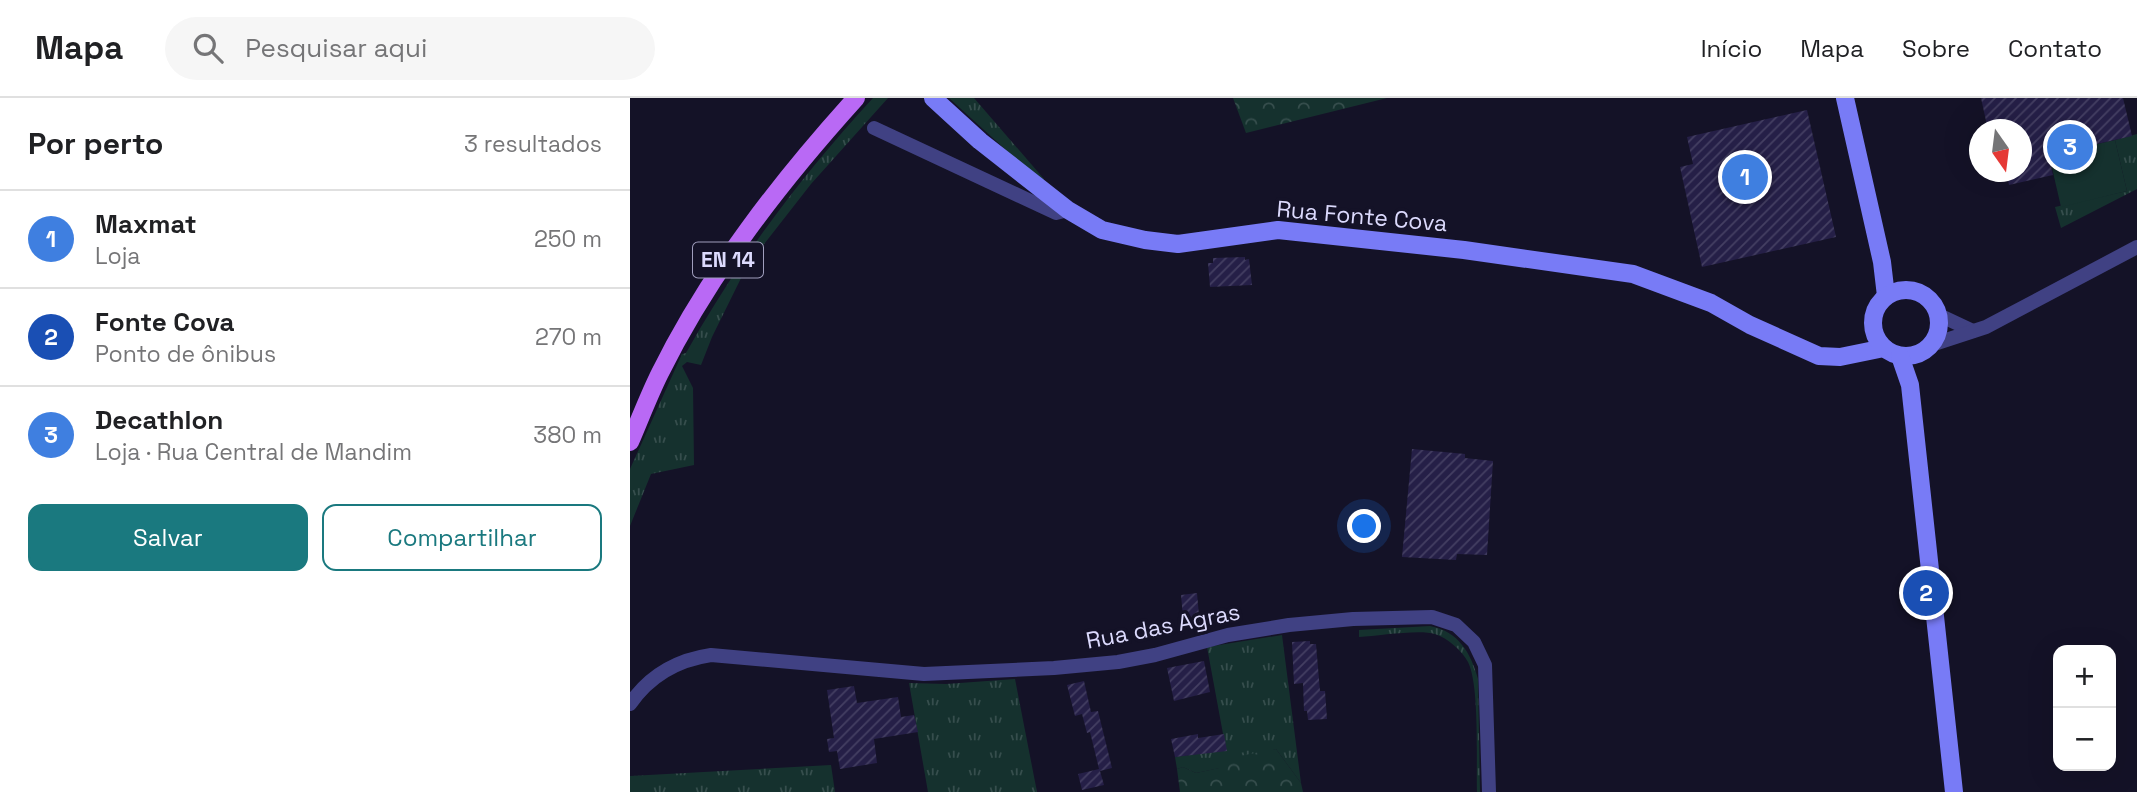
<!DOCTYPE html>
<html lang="pt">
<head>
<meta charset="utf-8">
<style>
	body { margin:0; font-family:"Space Grotesk",sans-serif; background:#f6f6f6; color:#202124 }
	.controls { position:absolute; right:21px; bottom:21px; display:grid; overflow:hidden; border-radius:14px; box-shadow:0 7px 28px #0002 }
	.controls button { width:63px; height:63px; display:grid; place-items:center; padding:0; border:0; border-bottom:2px solid #e0e0e0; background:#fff; color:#202124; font:35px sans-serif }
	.compass { position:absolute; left:1339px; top:21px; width:63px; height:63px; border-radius:50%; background:#fff; box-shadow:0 7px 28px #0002; rotate:166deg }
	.you { position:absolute; left:735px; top:429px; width:24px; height:24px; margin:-18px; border:5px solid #fff; border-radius:50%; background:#1a73e8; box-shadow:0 0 0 10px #1a73e833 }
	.badge { display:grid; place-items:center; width:46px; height:46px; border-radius:50%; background:#1a797f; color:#fff; font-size:23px; font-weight:700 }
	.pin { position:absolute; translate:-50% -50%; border:4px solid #fff; box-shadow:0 2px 7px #0006 }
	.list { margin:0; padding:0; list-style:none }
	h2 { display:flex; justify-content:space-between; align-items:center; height:91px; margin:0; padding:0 28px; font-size:30px }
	h2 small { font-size:23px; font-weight:400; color:#757577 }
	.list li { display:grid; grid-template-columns:46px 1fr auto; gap:21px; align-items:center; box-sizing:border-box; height:98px; padding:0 28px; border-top:2px solid #e0e0e0 }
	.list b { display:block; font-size:26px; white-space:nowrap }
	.list p { margin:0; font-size:23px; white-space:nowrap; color:#757577 }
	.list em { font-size:23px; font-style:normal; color:#757577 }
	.actions { display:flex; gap:14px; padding:21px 28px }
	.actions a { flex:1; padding:16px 0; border:2px solid #1a797f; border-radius:14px; text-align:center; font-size:24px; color:#1a797f }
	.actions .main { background:#1a797f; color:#fff }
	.icon { flex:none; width:38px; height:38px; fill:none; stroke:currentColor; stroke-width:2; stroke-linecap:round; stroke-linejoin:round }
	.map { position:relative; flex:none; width:1507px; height:694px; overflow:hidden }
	header { display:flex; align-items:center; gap:42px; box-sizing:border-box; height:98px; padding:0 35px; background:#fff; border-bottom:2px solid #e0e0e0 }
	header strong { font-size:33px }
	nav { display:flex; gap:38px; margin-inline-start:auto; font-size:24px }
	.search { width:490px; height:63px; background:#f6f6f6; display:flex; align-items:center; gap:18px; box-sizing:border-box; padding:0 24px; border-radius:38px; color:#757577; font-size:26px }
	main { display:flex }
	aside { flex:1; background:#fff }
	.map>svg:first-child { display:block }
	.grass { fill:url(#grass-tufts) }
	.forest { fill:url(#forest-crowns) }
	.pitch { fill:#15312e }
	.building { fill:url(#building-hatch) }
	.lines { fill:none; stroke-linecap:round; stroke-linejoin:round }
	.street { stroke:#404183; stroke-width:14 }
	.secondary { stroke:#787bf6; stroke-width:18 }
	.primary { stroke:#b969f5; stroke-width:18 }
	.labels { text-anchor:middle; stroke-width:7; stroke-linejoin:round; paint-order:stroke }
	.shield { fill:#141227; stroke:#a09ebd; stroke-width:2 }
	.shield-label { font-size:21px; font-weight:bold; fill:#dcdafd }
	.street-label { font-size:23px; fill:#dcdafd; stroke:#141227 }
</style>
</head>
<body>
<header>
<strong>Mapa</strong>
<div class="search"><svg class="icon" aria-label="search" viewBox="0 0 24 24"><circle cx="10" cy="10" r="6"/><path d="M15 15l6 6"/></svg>Pesquisar aqui</div>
<nav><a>Início</a><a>Mapa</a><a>Sobre</a><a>Contato</a></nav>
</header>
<main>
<aside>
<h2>Por perto<small>3 resultados</small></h2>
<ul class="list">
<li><span class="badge" style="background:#3f7fe0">1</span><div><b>Maxmat</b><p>Loja</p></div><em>250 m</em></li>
<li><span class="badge" style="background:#1a4fb4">2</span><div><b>Fonte Cova</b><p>Ponto de ônibus</p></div><em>270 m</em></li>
<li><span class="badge" style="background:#3f7fe0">3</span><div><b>Decathlon</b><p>Loja · Rua Central de Mandim</p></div><em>380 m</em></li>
</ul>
<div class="actions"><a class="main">Salvar</a><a>Compartilhar</a></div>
</aside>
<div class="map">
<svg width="1507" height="694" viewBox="0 0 1507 694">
	<defs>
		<pattern id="grass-tufts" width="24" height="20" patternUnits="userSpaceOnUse" patternTransform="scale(1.75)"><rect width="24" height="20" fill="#15312e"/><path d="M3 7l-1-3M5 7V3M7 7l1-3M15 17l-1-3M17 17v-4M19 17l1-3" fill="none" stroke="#364e4d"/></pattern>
		<pattern id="forest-crowns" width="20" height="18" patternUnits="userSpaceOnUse" patternTransform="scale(1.75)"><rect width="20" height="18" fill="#15312e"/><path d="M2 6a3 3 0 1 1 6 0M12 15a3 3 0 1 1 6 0" fill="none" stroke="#364e4d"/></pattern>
		<pattern id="building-hatch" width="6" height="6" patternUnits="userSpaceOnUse" patternTransform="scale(1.75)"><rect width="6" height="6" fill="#251f47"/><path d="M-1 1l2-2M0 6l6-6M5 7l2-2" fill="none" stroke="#443f62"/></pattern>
	</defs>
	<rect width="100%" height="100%" fill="#141227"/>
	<g class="grass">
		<path d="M243,0H258L181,86L117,168L82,239L71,267L57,264L52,268L63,290L64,367L21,376L0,428V371L52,256L56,255C108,162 171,78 243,0Z"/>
		<polygon points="319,0 344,0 414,81 411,84"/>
		<polygon points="1507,36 1507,91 1431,130 1425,109 1497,93 1485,42"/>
		<path d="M800,528C828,533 841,555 848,581L850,694H847C846,665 850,588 838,564C832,553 818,540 805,536C789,531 748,538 729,539V532Z"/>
		<polygon points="652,537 671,685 646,651 590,670 566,675 553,669 547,671 545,659 596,652 577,549"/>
		<polygon points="385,581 407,694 298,694 279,585 316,586"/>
		<polygon points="201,667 205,694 0,694 0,678"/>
	</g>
	<g class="forest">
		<polygon points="603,0 757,0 616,35"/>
		<polygon points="646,651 671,685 673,694 550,694 547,671 553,669 566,675 589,670 594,661"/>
	</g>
	<polygon class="pitch" points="1485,42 1497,93 1431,109 1419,57"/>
	<g class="building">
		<polygon points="1351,0 1493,0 1502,38 1419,57 1423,77 1379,87 1376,74 1391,74 1391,32 1358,32"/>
		<polygon points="1177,12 1206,139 1072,169 1050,69 1063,66 1057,39"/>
		<polygon points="615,159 615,162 619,161 622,187 580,189 578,165 583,165 583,160"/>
		<polygon points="782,351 835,356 835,360 863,363 857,457 827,456 826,462 772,459"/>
		<polygon points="567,495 570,529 554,530 551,497"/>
		<polygon points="680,543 680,546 686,546 690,593 695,593 697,621 678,622 677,613 674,613 673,585 664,586 662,544"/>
		<polygon points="574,563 580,594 544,603 537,570"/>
		<polygon points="454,583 461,614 468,613 482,670 470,673 474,687 452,692 448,676 469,671 460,634 457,635 452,616 445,618 437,587"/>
		<polygon points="224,588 227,605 268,599 271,619 284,617 288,634 244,641 247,665 210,671 207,653 199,654 197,641 204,640 197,592"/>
		<polygon points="568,636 568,640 594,636 597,653 545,659 541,641"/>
	</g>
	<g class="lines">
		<g class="street">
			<polyline points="244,30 426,115 438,112"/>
			<polyline points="1309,217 1343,233"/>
			<polyline points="1301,247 1356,229 1507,149"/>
			<path d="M0,606C20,577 47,562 81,557L294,576L424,570L488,564L525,557L598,537L659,527L723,521L802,519L826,527L844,544L855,567L859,694"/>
		</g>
		<g class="secondary">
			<polyline points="303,0 350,43 438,112 472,132 515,142 548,146 648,132 834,152 1003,176 1081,205 1120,227 1189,258 1210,259 1254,250"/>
			<polyline points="1215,0 1252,164 1256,198"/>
			<circle cx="1276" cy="225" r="33"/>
			<polyline points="1270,258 1280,287 1324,694"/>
		</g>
		<path class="primary" d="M0,344C10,321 19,297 30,275C80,174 151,83 226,0"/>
	</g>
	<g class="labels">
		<rect class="shield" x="63" y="144.5" width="70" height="35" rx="5"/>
		<g class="shield-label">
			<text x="98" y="169">EN 14</text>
		</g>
		<g class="street-label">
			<text transform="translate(732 118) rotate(5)" y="8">Rua Fonte Cova</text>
			<text transform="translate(533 528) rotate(-11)" y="8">Rua das Agras</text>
		</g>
	</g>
</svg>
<div class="controls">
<button>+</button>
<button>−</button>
</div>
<svg class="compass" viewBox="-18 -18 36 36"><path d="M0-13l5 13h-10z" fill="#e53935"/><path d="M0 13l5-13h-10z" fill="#757577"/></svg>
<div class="you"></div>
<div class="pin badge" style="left:1115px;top:79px;background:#3f7fe0">1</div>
<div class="pin badge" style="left:1296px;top:495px;background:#1a4fb4">2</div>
<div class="pin badge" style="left:1440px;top:49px;background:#3f7fe0">3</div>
</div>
</main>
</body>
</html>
